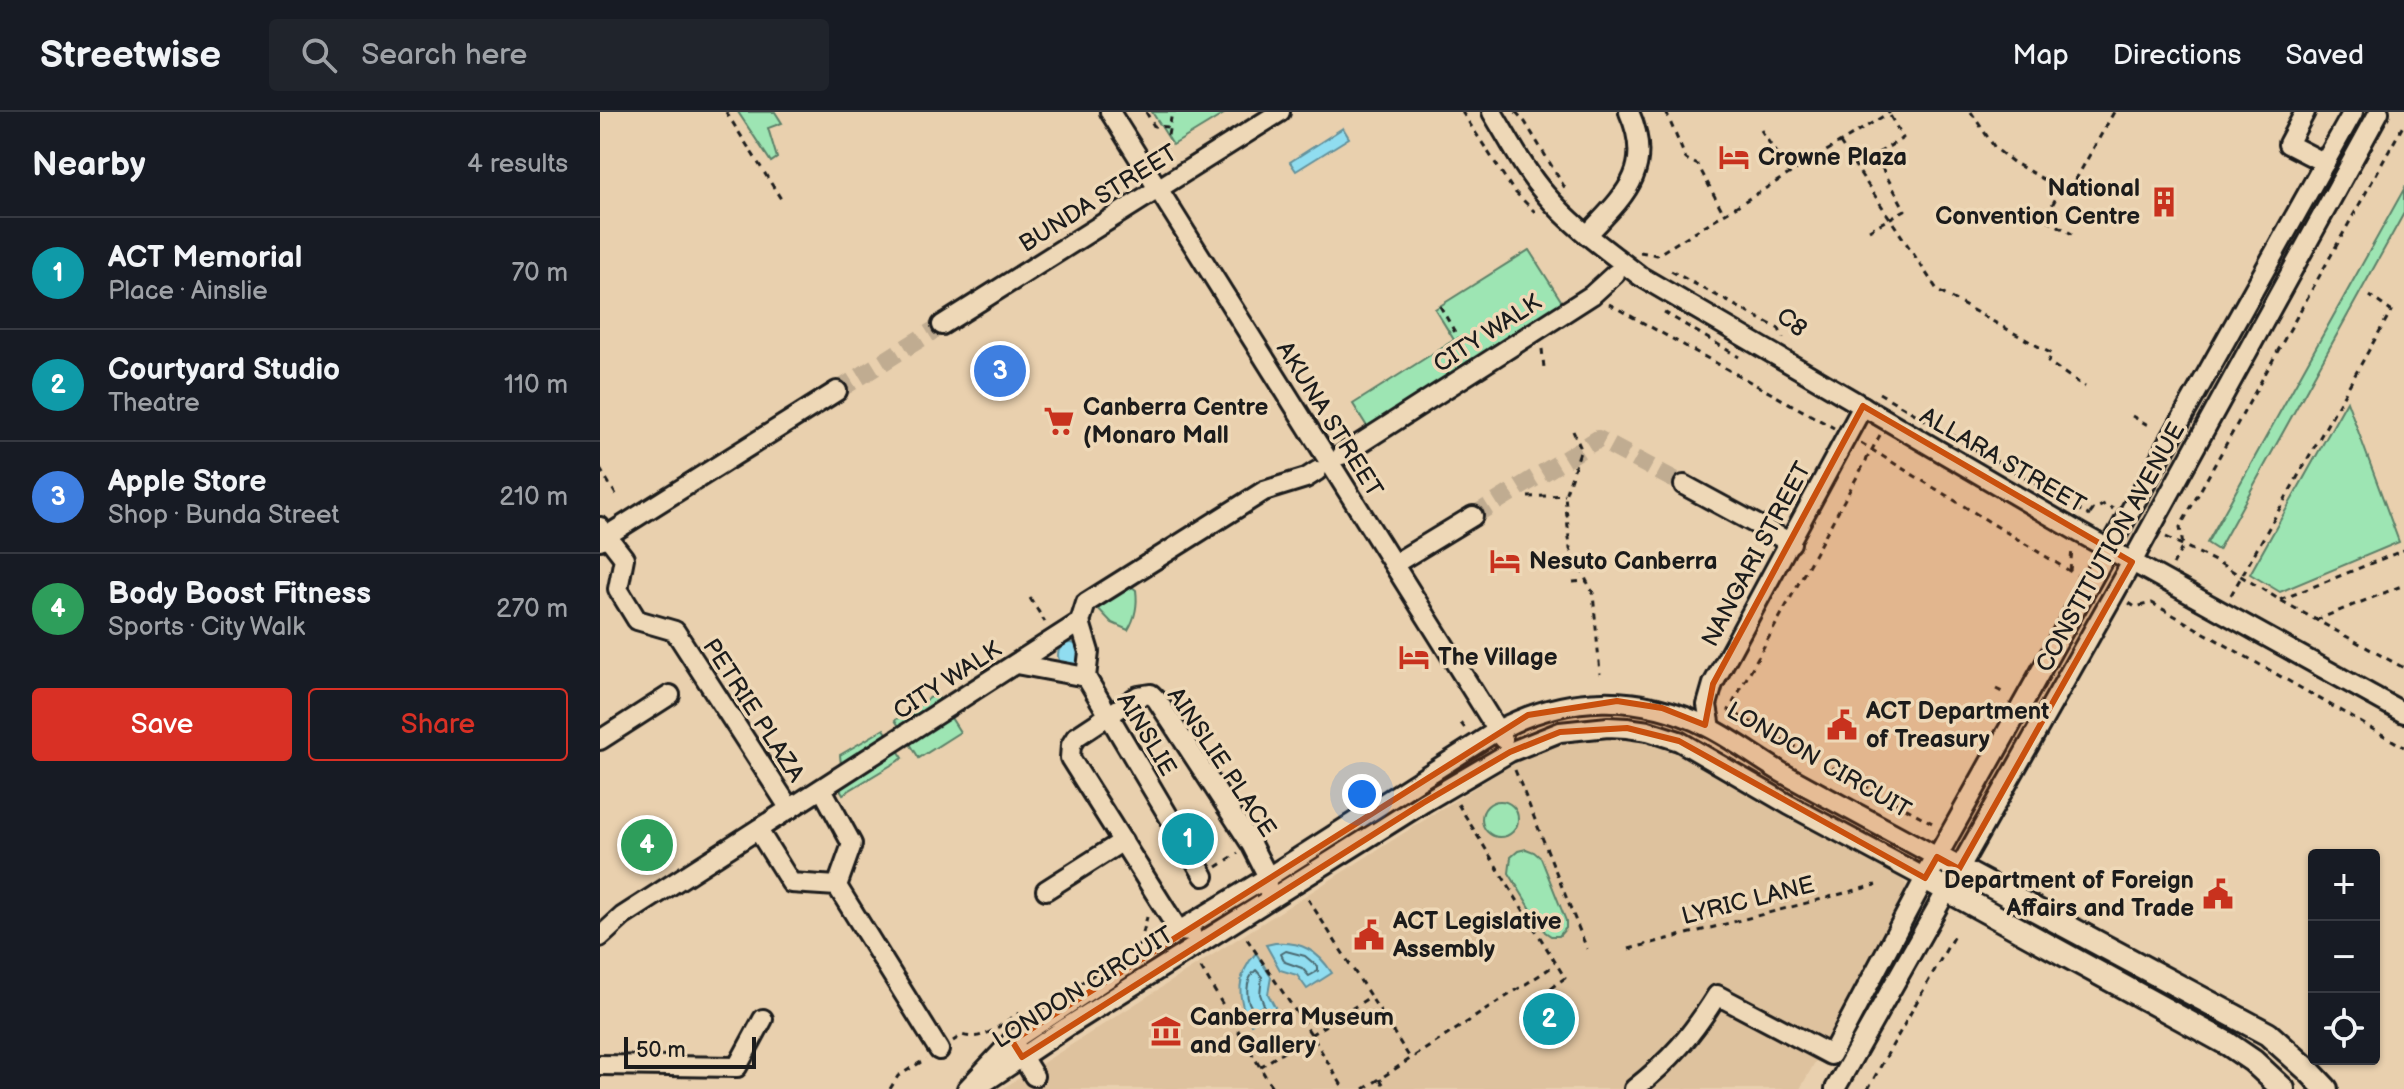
<!DOCTYPE html>
<html lang="en">
<head>
<meta charset="utf-8">
<style>
	body { margin:0; font-family:"Balsamiq Sans",sans-serif; background:#20242c; color:#f1f3f6 }
	.controls { position:absolute; right:24px; bottom:24px; display:grid; overflow:hidden; border-radius:8px; box-shadow:0 2px 6px #0004 }
	.controls button { width:72px; height:72px; display:grid; place-items:center; padding:0; border:0; border-bottom:2px solid #363941; background:#171b24; color:#f1f3f6; font:40px sans-serif }
	.scale { position:absolute; left:24px; bottom:20px; width:132px; box-sizing:border-box; padding-left:8px; border:4px solid #1c1c1c; border-top:0; font-size:22px; line-height:28px; white-space:nowrap; color:#1c1c1c; -webkit-text-stroke:6px #eed8b7; paint-order:stroke }
	.you { position:absolute; left:762px; top:682px; width:28px; height:28px; margin:-20px; border:6px solid #fff; border-radius:50%; background:#1a73e8; box-shadow:0 0 0 12px #1a73e833 }
	.badge { display:grid; place-items:center; width:52px; height:52px; border-radius:50%; background:#d93025; color:#fff; font-size:26px; font-weight:700 }
	.pin { position:absolute; translate:-50% -50%; border:4px solid #fff; box-shadow:0 2px 8px #0006 }
	.list { margin:0; padding:0; list-style:none }
	h2 { display:flex; justify-content:space-between; align-items:center; height:104px; margin:0; padding:0 32px; font-size:34px }
	h2 small { font-size:26px; font-weight:400; color:#9ea1a6 }
	.list li { display:grid; grid-template-columns:52px 1fr auto; gap:24px; align-items:center; box-sizing:border-box; height:112px; padding:0 32px; border-top:2px solid #363941 }
	.list b { display:block; font-size:30px; white-space:nowrap }
	.list p { margin:0; font-size:26px; white-space:nowrap; color:#9ea1a6 }
	.list em { font-size:26px; font-style:normal; color:#9ea1a6 }
	.actions { display:flex; gap:16px; padding:24px 32px }
	.actions a { flex:1; padding:18px 0; border:2px solid #d93025; border-radius:8px; text-align:center; font-size:28px; color:#d93025 }
	.actions .main { background:#d93025; color:#fff }
	.icon { flex:none; width:44px; height:44px; fill:none; stroke:currentColor; stroke-width:2; stroke-linecap:round; stroke-linejoin:round }
	.map { position:relative; flex:none; width:1804px; height:977px; overflow:hidden }
	header { display:flex; align-items:center; gap:48px; box-sizing:border-box; height:112px; padding:0 40px; background:#171b24; border-bottom:2px solid #363941 }
	header strong { font-size:38px }
	nav { display:flex; gap:44px; margin-inline-start:auto; font-size:28px }
	.search { width:560px; height:72px; background:#20242c; display:flex; align-items:center; gap:20px; box-sizing:border-box; padding:0 28px; border-radius:8px; color:#9ea1a6; font-size:30px }
	main { display:flex }
	aside { flex:1; background:#171b24 }
	.map>svg:first-child { display:block }
	.built { fill:#dec29e }
	.green { fill:#9de5b3; stroke:#5c8068; stroke-width:2 }
	.water { fill:#90ddf0; stroke:#62909b; stroke-width:2 }
	.lines { fill:none; stroke-linecap:round; stroke-linejoin:round }
	.shore { stroke:#4a6971; stroke-width:2 }
	.minor-tunnel { stroke:#c0ac91; stroke-width:18; stroke-dasharray:18 9; stroke-linecap:butt }
	.minor-casing { stroke:#1c1c1c; stroke-width:24 }
	.major-casing { stroke:#1c1c1c; stroke-width:28 }
	.path { stroke:#1c1c1c; stroke-width:3; stroke-dasharray:6 6; stroke-linecap:butt }
	.minor { stroke:#eed8b7; stroke-width:18 }
	.major { stroke:#eed8b7; stroke-width:22 }
	.marked { fill:#c9500e; fill-opacity:0.2; stroke:#c9500e; stroke-width:6; stroke-linejoin:round }
	.labels { text-anchor:middle; stroke-width:7; stroke-linejoin:round; paint-order:stroke }
	.poi-label { font-size:24px; font-weight:bold; fill:#1c1c1c; stroke:#eed8b7; text-anchor:start }
	.street-label { font-size:24px; fill:#1c1c1c; stroke:#eed8b7 }
</style>
</head>
<body>
<header>
<strong>Streetwise</strong>
<div class="search"><svg class="icon" aria-label="search" viewBox="0 0 24 24"><circle cx="10" cy="10" r="6"/><path d="M15 15l6 6"/></svg>Search here</div>
<nav><a>Map</a><a>Directions</a><a>Saved</a></nav>
</header>
<main>
<aside>
<h2>Nearby<small>4 results</small></h2>
<ul class="list">
<li><span class="badge" style="background:#0f9aa8">1</span><div><b>ACT Memorial</b><p>Place · Ainslie</p></div><em>70 m</em></li>
<li><span class="badge" style="background:#0f9aa8">2</span><div><b>Courtyard Studio</b><p>Theatre</p></div><em>110 m</em></li>
<li><span class="badge" style="background:#3f7fe0">3</span><div><b>Apple Store</b><p>Shop · Bunda Street</p></div><em>210 m</em></li>
<li><span class="badge" style="background:#2e9e5b">4</span><div><b>Body Boost Fitness</b><p>Sports · City Walk</p></div><em>270 m</em></li>
</ul>
<div class="actions"><a class="main">Save</a><a>Share</a></div>
</aside>
<div class="map">
<svg width="1804" height="977" viewBox="0 0 1804 977">
	<rect width="100%" height="100%" fill="#e9d0ae"/>
	<filter id="ink" filterUnits="userSpaceOnUse"><feTurbulence type="fractalNoise" baseFrequency=".0125" numOctaves="2"/><feDisplacementMap in="SourceGraphic" scale="16" xChannelSelector="R" yChannelSelector="G"/><feConvolveMatrix kernelMatrix="1 2 1 2 8 2 1 2 1" color-interpolation-filters="sRGB"/></filter>
	<g filter="url(#ink)">
		<polygon class="built" points="997,626 1027,627 1051,631 1086,644 1296,761 1306,772 1305,789 1200,977 402,977 917,649 956,633"/>
		<g class="green">
			<polygon points="138,0 175,0 182,11 168,16 177,46 171,50"/>
			<polygon points="552,0 627,0 573,33"/>
			<polygon points="1804,77 1804,101 1618,438 1607,431 1616,415"/>
			<polygon points="929,138 962,190 768,316 753,292 854,228 835,197"/>
			<polygon points="1747,289 1799,430 1680,480 1650,462"/>
			<path d="M532,475L536,478C538,493 536,505 528,518L512,511L493,491L519,477Z"/>
			<polygon points="336,582 360,620 319,646 295,608"/>
			<polygon points="284,617 303,646 243,682 230,660 241,653 240,643"/>
			<circle cx="900" cy="707" r="18"/>
			<polygon points="926,737 934,740 941,746 966,809 966,816 959,824 951,824 945,820 909,761 911,745 918,739"/>
		</g>
		<g class="water">
			<polygon points="743,16 749,26 696,59 690,50"/>
			<circle cx="470" cy="543" r="12"/>
			<path d="M675,831C701,829 718,839 732,861L707,877L697,863L680,858L666,833Z"/>
			<path d="M656,841L671,865L668,882L676,897L651,912C636,887 636,863 656,841Z"/>
		</g>
		<g class="lines">
			<g class="shore">
				<polygon points="686,839 705,844 718,855 718,859 709,864 702,856 685,850 681,842"/>
				<path d="M656,858L662,865L660,882L664,893L655,899C644,890 645,867 656,858Z"/>
			</g>
			<g class="minor-tunnel">
				<polyline points="237,279 342,213"/>
				<polyline points="873,404 998,327 1084,373"/>
			</g>
			<g class="minor-casing">
				<g id="minor">
					<polyline points="510,0 903,627"/>
					<path d="M892,0C909,28 924,58 946,83C973,115 1007,138 1040,164L1480,421L1804,601"/>
					<polyline points="1705,0 1688,32 1725,51"/>
					<path d="M987,123C1024,84 1055,58 1029,0"/>
					<polyline points="342,213 680,0"/>
					<polyline points="742,343 992,183 1015,162"/>
					<polyline points="1084,373 1191,431"/>
					<polyline points="0,415 24,446 18,477 37,508 75,519 190,697"/>
					<polyline points="0,428 237,279"/>
					<polyline points="794,452 873,404"/>
					<polyline points="480,510 489,540 486,565"/>
					<polyline points="416,552 486,565 604,764"/>
					<polyline points="1111,616 1107,593 1113,572 1263,294"/>
					<polyline points="0,628 70,583"/>
					<polyline points="222,677 252,732 237,774"/>
					<polyline points="158,718 191,771 237,774 339,938"/>
					<polyline points="1359,757 1532,450 1779,0"/>
					<polyline points="446,778 523,729"/>
					<polyline points="591,820 579,819 470,646 471,633 476,625 538,584 551,582 557,588 651,732 668,765 666,775"/>
					<polyline points="0,825 23,804 480,510 486,491 664,379 706,366 717,359"/>
					<polyline points="416,935 434,964"/>
					<polyline points="0,953 137,955 163,907"/>
					<path d="M382,972L467,915L823,691L910,640L960,620L1008,615L1027,616L1048,619L1079,629L1189,693L1325,766L1231,943L1117,883C1092,923 1071,948 1034,977"/>
					<path d="M367,977L412,929L579,819L668,765L898,618C966,582 1039,580 1108,615C1134,628 1157,646 1181,660C1232,689 1285,716 1337,745L1753,0"/>
					<polyline points="1235,977 1347,778"/>
				</g>
			</g>
			<g class="major-casing">
				<polyline id="major" points="1683,977 1653,949 1628,932 1325,766 1337,745 1668,922 1708,958 1726,977"/>
			</g>
			<g class="path">
				<polyline points="126,0 181,87"/>
				<polyline points="546,0 554,14 568,15"/>
				<polyline points="862,0 913,78 935,100"/>
				<polyline points="916,0 925,10 965,76"/>
				<polyline points="1066,0 1086,47 1098,53 1124,102"/>
				<polyline points="1371,0 1395,36 1413,50 1468,81 1514,0"/>
				<polyline points="1161,18 1189,61"/>
				<polyline points="1240,31 1338,179 1452,242 1448,250 1485,275"/>
				<polyline points="566,35 572,0"/>
				<polyline points="1461,77 1445,106 1472,122"/>
				<polyline points="1269,118 1305,98 1275,43 1303,26 1289,2"/>
				<polyline points="1040,140 1057,143 1290,0"/>
				<polyline points="1071,159 1179,217 1183,226"/>
				<polyline points="1009,192 1234,316"/>
				<polyline points="840,194 868,243"/>
				<polyline points="1064,200 1139,245"/>
				<polyline points="942,237 944,256"/>
				<polyline points="1279,281 1490,404"/>
				<polyline points="1532,304 1548,313"/>
				<polyline points="973,319 981,337 965,383 970,437 993,481 1000,562"/>
				<polyline points="1280,323 1129,598 1334,712"/>
				<polyline points="1261,331 1476,463"/>
				<polyline points="0,357 17,384"/>
				<polyline points="928,385 965,383"/>
				<polyline points="1490,402 1493,398 1505,392 1513,397"/>
				<polyline points="1566,425 1621,452 1680,488 1804,556"/>
				<polyline points="1573,453 1583,434 1580,415 1804,12"/>
				<polyline points="1470,459 1472,437"/>
				<polyline points="973,470 986,469"/>
				<polyline points="1631,483 1791,199 1770,184"/>
				<polyline points="430,486 445,510"/>
				<polyline points="1680,488 1804,438"/>
				<polyline points="1529,491 1535,495 1552,491 1804,635"/>
				<polyline points="1716,508 1804,473"/>
				<polyline points="1396,577 1402,580"/>
				<polyline points="861,611 867,619"/>
				<polyline points="915,658 987,837"/>
				<polyline points="858,692 965,866 934,888 942,903"/>
				<polyline points="617,755 638,741"/>
				<polyline points="708,787 810,946"/>
				<polyline points="543,821 547,805"/>
				<polyline points="647,827 711,922 744,977"/>
				<polyline points="1029,837 1276,773"/>
				<polyline points="601,856 673,977"/>
				<path d="M353,929L362,923C384,930 401,912 419,901"/>
				<polyline points="660,955 770,885"/>
				<polyline points="780,967 786,977"/>
				<polyline points="290,977 298,964 326,947"/>
				<polyline points="764,977 955,853"/>
				<polyline points="1268,977 1356,820"/>
			</g>
			<use href="#minor" class="minor"/>
			<use href="#major" class="major"/>
		</g>
	</g>
	<path class="marked" d="M1263,294L1532,450L1359,757L1337,745L1325,766L1079,629L1027,616L960,620L910,640L823,691L422,945L412,929L928,603L1017,589L1062,596L1105,613L1113,572Z"/>
	<defs>
		<g id="hotel-bare" transform="scale(2.4)"><path d="M-6-4.5h1.5V1H6V5H4.5V3h-9V5H-6ZM-4 0a1.8 1.8 0 1 1 3.6 0ZM.5 0V-2.5h3Q6-2.5 6 0Z" fill="#c8321e" stroke="#eed8b7" stroke-width="2.5" paint-order="stroke"/></g>
		<g id="building-bare" transform="scale(2.4)"><path d="M-4-6H4V6H1V3H-1V6H-4ZM-2.5-4.3h1.7v1.8h-1.7ZM.8-4.3h1.7v1.8H.8ZM-2.5-1h1.7V.8h-1.7ZM.8-1h1.7V.8H.8Z" fill="#c8321e" stroke="#eed8b7" stroke-width="2.5" paint-order="stroke"/></g>
		<g id="supermarket-bare" transform="scale(2.4)"><path d="M-6-5.5h2.5l.6 2H6L4.5 2H-2.5L-4.4-4H-6ZM-1.5 3.2a1.3 1.3 0 1 0 .1 0ZM3 3.2a1.3 1.3 0 1 0 .1 0Z" fill="#c8321e" stroke="#eed8b7" stroke-width="2.5" paint-order="stroke"/></g>
		<g id="civic-bare" transform="scale(2.4)"><path d="M-.6-6.5H3V-4.5H.6V-3L4-1V1h2V6H-6V1h2V-1L-.6-3ZM-1.2 2.5V6h2.4V2.5Z" fill="#c8321e" stroke="#eed8b7" stroke-width="2.5" paint-order="stroke"/></g>
		<g id="museum-bare" transform="scale(2.4)"><path d="M0-6L6-3V-2H-6V-3ZM-5-1h2V3h-2ZM-1-1h2V3h-2ZM3-1h2V3H3ZM-6 4H6V6H-6Z" fill="#c8321e" stroke="#eed8b7" stroke-width="2.5" paint-order="stroke"/></g>
	</defs>
	<g fill-rule="evenodd">
		<use href="#hotel-bare" x="1134" y="45"/>
		<use href="#building-bare" x="1564" y="90"/>
		<use href="#supermarket-bare" x="459" y="309"/>
		<use href="#hotel-bare" x="905" y="449"/>
		<use href="#hotel-bare" x="814" y="545"/>
		<use href="#civic-bare" x="1242" y="613"/>
		<use href="#civic-bare" x="1618" y="782"/>
		<use href="#civic-bare" x="769" y="823"/>
		<use href="#museum-bare" x="566" y="919"/>
	</g>
	<g class="labels">
		<g class="poi-label">
			<text x="1158" y="53">Crowne Plaza</text>
			<text x="1540" y="84" text-anchor="end">National<tspan x="1540" dy="28">Convention Centre</tspan></text>
			<text x="483" y="303">Canberra Centre<tspan x="483" dy="28">(Monaro Mall</tspan></text>
			<text x="929" y="457">Nesuto Canberra</text>
			<text x="838" y="553">The Village</text>
			<text x="1266" y="607">ACT Department<tspan x="1266" dy="28">of Treasury</tspan></text>
			<text x="1594" y="776" text-anchor="end">Department of Foreign<tspan x="1594" dy="28">Affairs and Trade</tspan></text>
			<text x="793" y="817">ACT Legislative<tspan x="793" dy="28">Assembly</tspan></text>
			<text x="590" y="913">Canberra Museum<tspan x="590" dy="28">and Gallery</tspan></text>
		</g>
		<g class="street-label">
			<text transform="translate(498 86) rotate(-32)" y="8">BUNDA STREET</text>
			<text transform="translate(1192 210) rotate(40)" y="8">C8</text>
			<text transform="translate(887 221) rotate(-33)" y="8">CITY WALK</text>
			<text transform="translate(730 307) rotate(58)" y="8">AKUNA STREET</text>
			<text transform="translate(1403 348) rotate(30)" y="8">ALLARA STREET</text>
			<text transform="translate(1510 435) rotate(-61)" y="8">CONSTITUTION AVENUE</text>
			<text transform="translate(1156 442) rotate(-62)" y="8">NANGARI STREET</text>
			<text transform="translate(347 568) rotate(-33)" y="8">CITY WALK</text>
			<text transform="translate(154 598) rotate(57)" y="8">PETRIE PLAZA</text>
			<text transform="translate(547 622) rotate(59)" y="8">AINSLIE</text>
			<text transform="translate(1219 648) rotate(30)" y="8">LONDON CIRCUIT</text>
			<text transform="translate(622 650) rotate(56)" y="8">AINSLIE PLACE</text>
			<text transform="translate(1148 788) rotate(-14)" y="8">LYRIC LANE</text>
			<text transform="translate(483 875) rotate(-32)" y="8">LONDON CIRCUIT</text>
		</g>
	</g>
</svg>
<div class="controls">
<button>+</button>
<button>−</button>
<button><svg class="icon" aria-label="locate" viewBox="0 0 24 24"><circle cx="12" cy="12" r="6"/><path d="M12 2v4M12 18v4M2 12h4M18 12h4"/></svg></button>
</div>
<div class="scale">50 m</div>
<div class="you"></div>
<div class="pin badge" style="left:588px;top:727px;background:#0f9aa8">1</div>
<div class="pin badge" style="left:949px;top:907px;background:#0f9aa8">2</div>
<div class="pin badge" style="left:400px;top:259px;background:#3f7fe0">3</div>
<div class="pin badge" style="left:47px;top:733px;background:#2e9e5b">4</div>
</div>
</main>
</body>
</html>
